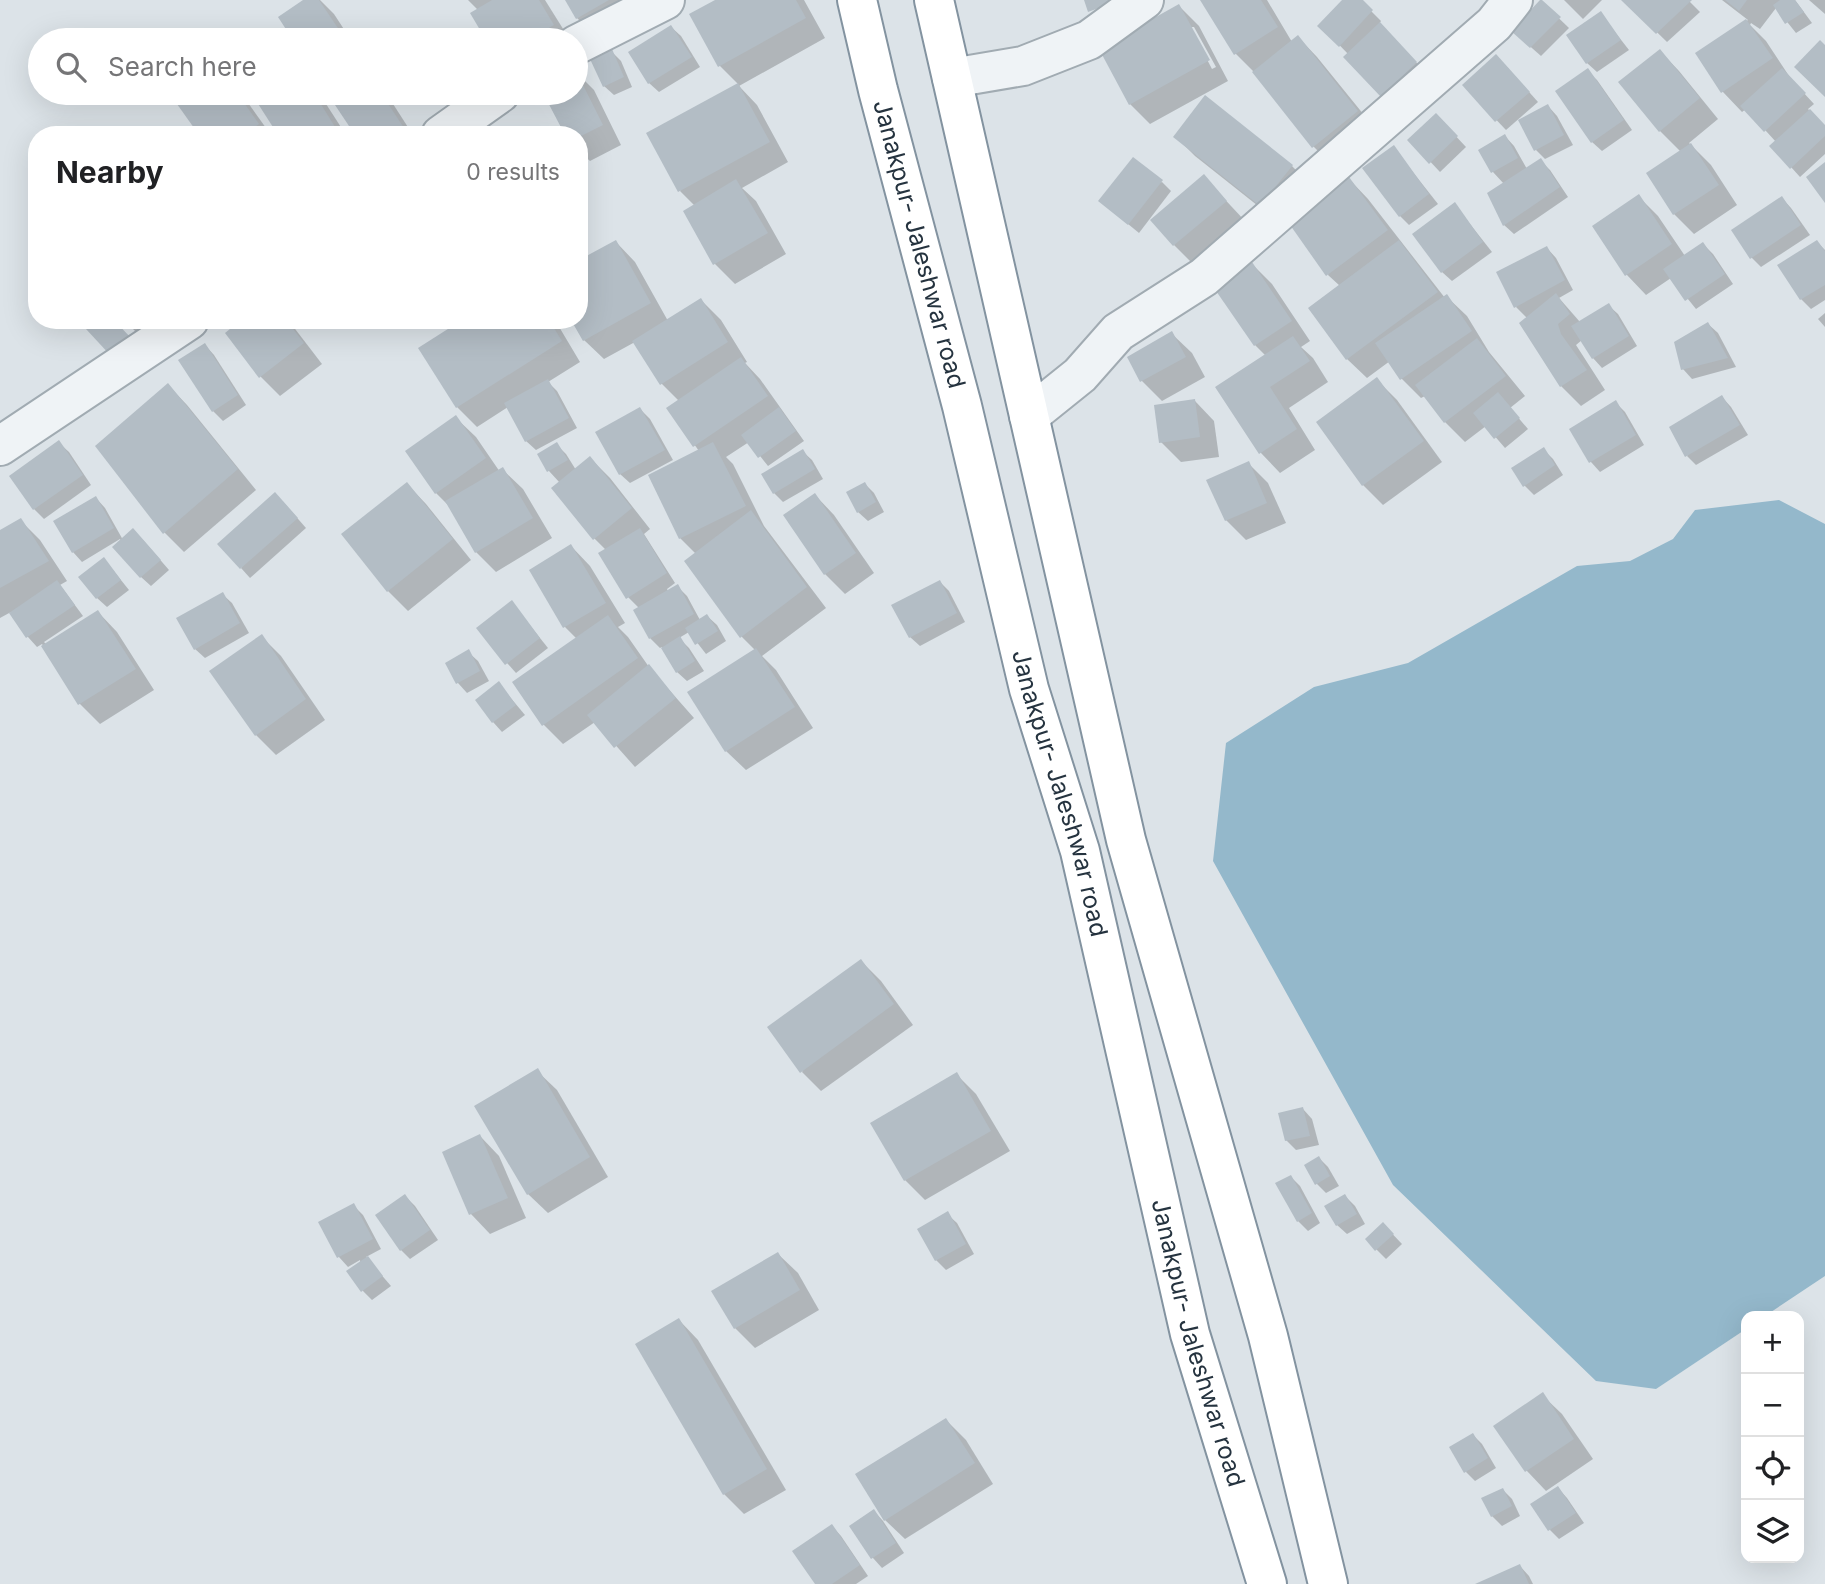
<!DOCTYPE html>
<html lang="en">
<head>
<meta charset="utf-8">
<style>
	body { margin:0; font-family:Inter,sans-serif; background:#f2f2f2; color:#202124 }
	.controls { position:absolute; right:21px; bottom:21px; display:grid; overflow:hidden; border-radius:14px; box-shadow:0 7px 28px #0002 }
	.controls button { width:63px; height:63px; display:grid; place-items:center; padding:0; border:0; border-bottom:2px solid #e0e0e0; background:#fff; color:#202124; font:35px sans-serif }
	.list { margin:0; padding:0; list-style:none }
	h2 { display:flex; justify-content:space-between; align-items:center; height:91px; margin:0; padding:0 28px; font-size:30px }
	h2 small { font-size:23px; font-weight:400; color:#757577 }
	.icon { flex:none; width:38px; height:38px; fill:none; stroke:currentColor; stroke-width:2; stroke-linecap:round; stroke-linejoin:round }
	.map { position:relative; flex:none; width:1825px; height:1584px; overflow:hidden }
	.search { position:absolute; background:#fff; box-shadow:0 7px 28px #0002; left:28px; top:28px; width:560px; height:77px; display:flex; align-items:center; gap:18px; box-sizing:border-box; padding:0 24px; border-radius:38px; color:#757577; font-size:26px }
	.panel { position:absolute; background:#fff; box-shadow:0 7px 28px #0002; left:28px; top:126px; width:560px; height:203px; border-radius:28px }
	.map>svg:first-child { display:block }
	.water { fill:#94b8cb }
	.shadow { fill:#0003; fill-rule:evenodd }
	.building { fill:#b3bdc5 }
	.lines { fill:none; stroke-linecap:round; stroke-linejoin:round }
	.minor-casing { stroke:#a1abb2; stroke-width:42 }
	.highway-casing { stroke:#8393a0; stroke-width:42 }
	.minor { stroke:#eff3f6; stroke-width:38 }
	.highway { stroke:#fff; stroke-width:38 }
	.labels { text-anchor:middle; stroke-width:6; stroke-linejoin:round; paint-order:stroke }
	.street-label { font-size:24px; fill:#25333f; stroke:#ecf1f5 }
</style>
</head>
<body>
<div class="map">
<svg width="1825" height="1584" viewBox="0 0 1825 1584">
	<rect width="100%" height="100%" fill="#dce3e8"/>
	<polygon class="water" points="1779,500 1825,524 1825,1276 1765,1316 1746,1316 1746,1329 1656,1389 1596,1381 1393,1185 1213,861 1226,743 1314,687 1408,663 1577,566 1630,561 1673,539 1695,510"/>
	<g class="shadow">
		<polygon points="306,0 320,0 334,14 351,40 295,40 280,18"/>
		<polygon points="468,0 545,0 570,40 488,40 472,13 478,10"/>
		<polygon points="567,0 623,0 587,28 577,18"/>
		<polygon points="719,0 804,0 825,38 739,86 757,105 788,162 742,188 756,201 786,254 735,284 715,264 685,212 695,206 680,191 738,84 720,66"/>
		<polygon points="1202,0 1267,0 1292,42 1298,37 1317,57 1377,131 1333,166 1313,146 1256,74 1235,53"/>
		<polygon points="1344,0 1360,0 1381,21 1379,24 1436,83 1382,96 1346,57 1349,55 1320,25"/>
		<polygon points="1564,0 1602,0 1583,19"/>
		<polygon points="1624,0 1688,0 1700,12 1667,42"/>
		<polygon points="1722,0 1795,0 1812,23 1796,33 1776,8 1760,29 1751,23 1750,25 1766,41 1791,79 1814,104 1808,109 1825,127 1825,154 1800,177 1791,167 1776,142 1746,109 1742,112 1723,92 1698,54 1748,20"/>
		<polygon points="1809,0 1825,0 1825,14"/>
		<polygon points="1541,1 1569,28 1541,56 1523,40"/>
		<path d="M1179,6L1199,26L1228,81L1150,124L1130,104ZM1190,27H1194L1216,67L1212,69Z"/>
		<polygon points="1600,13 1629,50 1597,72 1587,63"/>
		<polygon points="671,27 681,36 700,67 659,92 649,83"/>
		<polygon points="611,51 621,61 632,87 614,95 604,86"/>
		<polygon points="1660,51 1679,71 1718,119 1689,143 1711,165 1737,205 1694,234 1674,214 1681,152 1660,131"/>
		<polygon points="1506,66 1538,102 1506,130 1464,86"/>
		<polygon points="1587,71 1597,80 1632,130 1602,151 1592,142"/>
		<polygon points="576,72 594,90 621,145 590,161 579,151 579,135 567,135 545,93 576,93"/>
		<polygon points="181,93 241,93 271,135 201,135 174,97"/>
		<polygon points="260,93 319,93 346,135 280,135 255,96"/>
		<polygon points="329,93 386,93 413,135 357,135"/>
		<polygon points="1548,106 1557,116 1573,145 1545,159 1536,150"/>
		<polygon points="1436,115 1466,147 1440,172 1410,140"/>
		<polygon points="1175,136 1292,166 1311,186 1281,224 1195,156"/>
		<polygon points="1505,136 1514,146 1527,169 1541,161 1550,170 1568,197 1514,234 1504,225 1504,184 1493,172 1480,151"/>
		<polygon points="1393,147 1438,204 1409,225 1400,216"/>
		<polygon points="1204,177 1245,221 1194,265 1174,245"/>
		<polygon points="1349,179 1368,199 1445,298 1447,297 1467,316 1489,352 1525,396 1510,408 1528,429 1505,448 1486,426 1465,442 1445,422 1425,396 1421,398 1401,378 1390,361 1367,378 1347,359 1340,286 1328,275"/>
		<polygon points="1162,182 1171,191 1139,233 1100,201"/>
		<polygon points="1639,197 1658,216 1685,256 1703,244 1713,254 1733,284 1696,309 1671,278 1646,295 1627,275 1595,226"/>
		<polygon points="1782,198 1791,208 1810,235 1761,267 1752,258 1734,230"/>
		<polygon points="1455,205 1492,252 1452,281 1442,272"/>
		<polygon points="616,242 635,262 668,321 701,300 721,320 747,362 745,363 760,379 804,441 768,466 749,442 726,457 733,464 764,526 826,608 762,656 776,670 813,728 746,770 726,751 755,650 742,637 696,554 680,538 699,451 668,408 679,401 661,383 635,342 604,359 584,340 579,320"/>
		<polygon points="1817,242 1825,250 1825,300 1811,309 1801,299"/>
		<polygon points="1547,248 1556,258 1573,290 1559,298 1580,322 1608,305 1618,314 1637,346 1602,368 1593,358 1582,340 1576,345 1605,390 1581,406 1561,386 1527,318 1516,307"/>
		<polygon points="1252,264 1272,284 1310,341 1301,347 1313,358 1328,382 1289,408 1315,450 1280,473 1261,453 1266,356 1255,345"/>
		<polygon points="1825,313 1825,327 1818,319"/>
		<polygon points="124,320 153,320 138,334"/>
		<polygon points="244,320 289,321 322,364 280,396 261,377"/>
		<polygon points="466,320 555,320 580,362 548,382 557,391 577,428 536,450 526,441 508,407 477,427 457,407"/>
		<polygon points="1708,324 1718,333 1736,367 1692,379 1683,369"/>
		<polygon points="1172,334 1192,353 1205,377 1162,401 1142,381 1129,357"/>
		<polygon points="205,345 214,355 246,405 223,421 213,411"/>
		<polygon points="1377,380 1397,400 1442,462 1383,505 1363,485 1318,422"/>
		<polygon points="168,385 187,405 256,490 184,552 164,532"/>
		<polygon points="1722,397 1731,407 1748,435 1696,465 1687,456"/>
		<polygon points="1195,401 1214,421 1219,457 1181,462 1161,442"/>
		<polygon points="1616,403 1625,412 1644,445 1600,472 1591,462 1571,430"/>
		<polygon points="640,409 650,419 673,460 630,483 620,474"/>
		<polygon points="456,418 476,437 500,472 503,470 523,489 552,538 496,572 476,552 450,507 436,493"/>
		<polygon points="59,443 69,452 91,485 44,519 34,509 12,476"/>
		<polygon points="556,444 566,454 576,470 590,458 610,478 650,529 644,534 675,583 667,589 668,591 677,586 687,596 700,620 707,616 717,625 726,641 706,654 689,632 679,638 689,648 704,671 687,681 677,672 662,647 660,648 650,638 635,610 639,608 628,597 606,550 594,538 560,483 549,471 539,454"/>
		<polygon points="1543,449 1553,459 1563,475 1534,495 1524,485"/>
		<polygon points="802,451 812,460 823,479 783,502 774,493"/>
		<polygon points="1248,463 1268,483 1286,523 1246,540 1226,520 1209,481"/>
		<polygon points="407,484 426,504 471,560 408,611 388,591 344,535"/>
		<polygon points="865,484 874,493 884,512 868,521 858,512"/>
		<polygon points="815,495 834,515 874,573 845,594 825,574"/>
		<polygon points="96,498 105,508 123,540 143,540 169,570 151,586 141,577 120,539 82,562 73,552"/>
		<polygon points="285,504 306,528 250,578 241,568"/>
		<polygon points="20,520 40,540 67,581 60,585 83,616 44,642 46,644 98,612 117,632 154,690 100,724 80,704 42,644 37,647 28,637 11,612 0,618 0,532"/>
		<polygon points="571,546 590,566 625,623 618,627 628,637 649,667 694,718 635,767 595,722 563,744 543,724 577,639 565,627 531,571"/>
		<polygon points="104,559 129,590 107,607 97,598"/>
		<polygon points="940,582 949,591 965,622 920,646 910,637"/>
		<polygon points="222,594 232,603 249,633 205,658 195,649"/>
		<polygon points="512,603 548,648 516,673 507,663"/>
		<polygon points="261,636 281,656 325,720 276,755 256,735"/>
		<polygon points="468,652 478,661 489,681 467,693 458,683 447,664"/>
		<polygon points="499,684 525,715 502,732 493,722"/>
		<polygon points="861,961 881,981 913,1025 821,1091 802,1072"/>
		<polygon points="537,1071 557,1090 608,1177 548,1213 528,1194"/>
		<polygon points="956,1074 976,1094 1010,1151 925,1200 905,1180"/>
		<polygon points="1303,1109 1312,1119 1319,1145 1296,1150 1286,1140"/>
		<polygon points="480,1136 499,1156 526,1218 490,1234 471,1214"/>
		<polygon points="1319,1158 1328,1167 1339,1186 1326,1193 1317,1184"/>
		<polygon points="1291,1177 1300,1186 1320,1223 1308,1231 1298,1221"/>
		<polygon points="405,1196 415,1206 438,1240 410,1259 401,1250"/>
		<polygon points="1345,1196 1355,1206 1365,1224 1347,1234 1337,1225"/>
		<polygon points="354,1206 363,1215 381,1249 366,1257 391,1286 372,1300 363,1291 360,1260 348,1267 339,1257 321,1223"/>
		<polygon points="947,1214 957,1223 974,1254 946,1270 936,1260"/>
		<polygon points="1383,1224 1402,1244 1386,1259 1376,1249"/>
		<polygon points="778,1254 798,1273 819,1310 755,1348 735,1328"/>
		<polygon points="679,1320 698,1340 786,1490 744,1514 724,1494 637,1345"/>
		<polygon points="1542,1395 1562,1414 1593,1459 1546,1491 1527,1471 1496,1427"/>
		<polygon points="946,1420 966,1440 993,1484 905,1539 885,1520"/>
		<polygon points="1473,1435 1482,1444 1496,1468 1475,1481 1466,1472"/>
		<polygon points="1558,1488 1567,1498 1584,1523 1559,1539 1550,1530"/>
		<polygon points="1503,1490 1512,1499 1520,1516 1502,1526 1492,1516"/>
		<polygon points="874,1511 883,1521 904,1553 882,1568 873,1558 851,1527"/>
		<polygon points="832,1526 841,1536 868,1576 856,1584 817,1584"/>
		<polygon points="1520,1566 1529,1576 1533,1584 1479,1584"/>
	</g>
	<g class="building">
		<polygon points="303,0 319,0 346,40 293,40 278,17"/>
		<polygon points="492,0 539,0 554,25 527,40 486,40 470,13"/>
		<polygon points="565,0 609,0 576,19"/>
		<polygon points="715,0 796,0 806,18 718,67 689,14"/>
		<polygon points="1084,0 1120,0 1088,12"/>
		<polygon points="1200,0 1261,0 1278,27 1234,55"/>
		<polygon points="1342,0 1363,0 1373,10 1339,47 1317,26"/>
		<polygon points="1540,0 1542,0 1561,17 1530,48 1511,31"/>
		<polygon points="1621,0 1692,0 1656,34"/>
		<polygon points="1725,0 1747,0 1739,11"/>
		<polygon points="1780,0 1795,0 1804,12 1785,24 1773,5"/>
		<polygon points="1179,4 1210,60 1129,105 1099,49"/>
		<polygon points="1601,11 1621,40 1586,64 1566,35"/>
		<polygon points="1746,19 1773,58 1721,93 1695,53"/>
		<polygon points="1380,22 1417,62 1381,97 1343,57"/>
		<polygon points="671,25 692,57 648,84 628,52"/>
		<polygon points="1298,35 1358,111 1312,148 1252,72"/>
		<polygon points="1820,40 1825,45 1825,97 1794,67"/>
		<polygon points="612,49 624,77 603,87 590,59"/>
		<polygon points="1660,49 1700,98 1659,132 1618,82"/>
		<polygon points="1496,54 1530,92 1495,122 1462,85"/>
		<polygon points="1588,68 1624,120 1591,143 1555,91"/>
		<polygon points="1782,68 1806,93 1764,132 1740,106"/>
		<polygon points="576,71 603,125 579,137 579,135 565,135 543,93 576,93"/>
		<polygon points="738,83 770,142 678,192 646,133"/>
		<polygon points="178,93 237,93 259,124 244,135 199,135 172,97"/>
		<polygon points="257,93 314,93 340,135 278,135 253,96"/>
		<polygon points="327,93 381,93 404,128 393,135 355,135"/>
		<polygon points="1205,95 1293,165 1260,206 1173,137"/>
		<polygon points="1548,104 1564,135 1534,151 1518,120"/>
		<polygon points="1810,109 1825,125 1825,136 1790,169 1769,146"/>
		<polygon points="1436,113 1458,136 1429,164 1407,140"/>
		<polygon points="1505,134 1518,158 1491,173 1478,150"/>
		<polygon points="1691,143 1719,185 1673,215 1646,173"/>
		<polygon points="1394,145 1429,194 1399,217 1362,168"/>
		<polygon points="1133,157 1163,180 1128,225 1098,201"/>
		<polygon points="1541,158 1560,187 1503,226 1487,193"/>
		<polygon points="1825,162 1825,203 1806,177"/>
		<polygon points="1204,174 1227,201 1173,246 1150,220"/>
		<polygon points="1349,177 1388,230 1326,276 1288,222"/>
		<polygon points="736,179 768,233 713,265 683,211"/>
		<polygon points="1639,194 1672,244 1625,276 1592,226"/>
		<polygon points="1782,196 1801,225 1750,259 1731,230"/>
		<polygon points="1455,202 1483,242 1441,273 1412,234"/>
		<polygon points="616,240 651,303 583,341 571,320 579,320 579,260"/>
		<polygon points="1399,240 1438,292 1346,360 1308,308"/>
		<polygon points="1817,240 1825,251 1825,285 1800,300 1777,265"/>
		<polygon points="1703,242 1725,274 1685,301 1663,269"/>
		<polygon points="1547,246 1565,280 1514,308 1496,272"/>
		<polygon points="1252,262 1292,321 1254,346 1214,288"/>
		<polygon points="1556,293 1570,314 1558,324 1561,334 1587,370 1560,387 1519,323"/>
		<polygon points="1447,294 1472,331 1400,380 1375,343"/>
		<polygon points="701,298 728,342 660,385 632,341"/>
		<polygon points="1609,303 1629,336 1592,359 1571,326"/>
		<polygon points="95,320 114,320 131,338 111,356 86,329"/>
		<polygon points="241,320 286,320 304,343 259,378 225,333"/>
		<polygon points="462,320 549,320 562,341 456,408 418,348"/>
		<polygon points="1708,322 1728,358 1681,370 1674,342"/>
		<polygon points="1172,331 1186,357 1140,382 1127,357"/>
		<polygon points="1293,336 1310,361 1270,387 1297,429 1259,454 1215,387"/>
		<polygon points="1477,338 1506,376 1444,423 1415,385"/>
		<polygon points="205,343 238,395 212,412 178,360"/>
		<polygon points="741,357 768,396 693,447 666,408"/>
		<polygon points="1377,377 1424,441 1362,486 1316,422"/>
		<polygon points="548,379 569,418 525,442 504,403"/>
		<polygon points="168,383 238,469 163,534 95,446"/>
		<polygon points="1498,392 1520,418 1494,439 1473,413"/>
		<polygon points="1722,395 1740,425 1685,457 1669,427"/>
		<polygon points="1195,399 1200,437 1159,443 1154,405"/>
		<polygon points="1616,400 1636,435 1589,463 1569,429"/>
		<polygon points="640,407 665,450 619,475 595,432"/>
		<polygon points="779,407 796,431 758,458 741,435"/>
		<polygon points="456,415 486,458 435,494 405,451"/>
		<polygon points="59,440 83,475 33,510 9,476"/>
		<polygon points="557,442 568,460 547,472 537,454"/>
		<polygon points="713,442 746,506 679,539 648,475"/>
		<polygon points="1544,447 1555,465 1523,487 1511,468"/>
		<polygon points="803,449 815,469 773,494 761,474"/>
		<polygon points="590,456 632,508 593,540 551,488"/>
		<polygon points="1249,461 1267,503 1225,521 1206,480"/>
		<polygon points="503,467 533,518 475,553 445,501"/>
		<polygon points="407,482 453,539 387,592 341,534"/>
		<polygon points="865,482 876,502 857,513 846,492"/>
		<polygon points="275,492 298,518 240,569 217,544"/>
		<polygon points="815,493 856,553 824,575 783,515"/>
		<polygon points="96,496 114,528 72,553 53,521"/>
		<polygon points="751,510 807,587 740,638 684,561"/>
		<polygon points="21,518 49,561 0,588 0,530"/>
		<polygon points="133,528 161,560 140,578 112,547"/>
		<polygon points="640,528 667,573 626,599 598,553"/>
		<polygon points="571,544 606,603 563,628 529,570"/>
		<polygon points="104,557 121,580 96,599 78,577"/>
		<polygon points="57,580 75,605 26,638 9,613"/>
		<polygon points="940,580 957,613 909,638 891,605"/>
		<polygon points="678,584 694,614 649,639 633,610"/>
		<polygon points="223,592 240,623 194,650 176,618"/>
		<polygon points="512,600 540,638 505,665 476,628"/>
		<polygon points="98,610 136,669 78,705 41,646"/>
		<polygon points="707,614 718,631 695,645 685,628"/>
		<polygon points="608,615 638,658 542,726 512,682"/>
		<polygon points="262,634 306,699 255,736 209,671"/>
		<polygon points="680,636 695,661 676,673 661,648"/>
		<polygon points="756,648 795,707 725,752 687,692"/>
		<polygon points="469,649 480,671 456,684 445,663"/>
		<polygon points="649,664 676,698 614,748 587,715"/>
		<polygon points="499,681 516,705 492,723 475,700"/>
		<polygon points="861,959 894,1004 800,1073 767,1027"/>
		<polygon points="538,1068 590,1157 527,1195 474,1106"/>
		<polygon points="957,1072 991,1131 904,1181 870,1123"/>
		<polygon points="1303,1107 1310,1136 1285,1141 1278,1113"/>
		<polygon points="480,1134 508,1198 469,1215 442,1152"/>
		<polygon points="1319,1156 1330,1176 1315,1185 1304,1165"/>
		<polygon points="1291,1175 1312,1213 1297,1222 1275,1183"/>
		<polygon points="405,1194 430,1230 400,1251 375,1215"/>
		<polygon points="1345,1194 1357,1214 1336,1226 1324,1206"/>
		<polygon points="354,1203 373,1239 337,1258 318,1222"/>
		<polygon points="948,1211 966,1244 935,1261 917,1229"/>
		<polygon points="1383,1222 1394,1234 1375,1251 1365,1239"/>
		<polygon points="778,1252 800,1290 734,1329 711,1291"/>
		<polygon points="368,1256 383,1276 361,1292 346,1271"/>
		<polygon points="679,1318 767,1469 723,1495 635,1344"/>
		<polygon points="1543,1392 1574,1439 1525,1472 1493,1426"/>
		<polygon points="946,1418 975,1463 884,1521 855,1474"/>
		<polygon points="1473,1433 1488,1458 1464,1473 1449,1447"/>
		<polygon points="1558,1486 1576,1513 1548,1531 1530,1504"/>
		<polygon points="1503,1488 1512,1506 1491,1517 1481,1498"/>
		<polygon points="874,1509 896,1543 871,1559 849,1526"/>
		<polygon points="832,1524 860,1565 832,1584 815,1584 792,1551"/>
		<polygon points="1520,1564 1529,1584 1475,1584"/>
	</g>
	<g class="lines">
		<g class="minor-casing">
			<g id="minor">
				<polyline points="576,45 665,0"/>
				<polyline points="952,78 1023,66 1089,40 1144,0"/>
				<polyline points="441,135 500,93"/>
				<polyline points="1029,416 1080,375 1118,332 1204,277 1494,24 1513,0"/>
				<polyline points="0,446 189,320"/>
			</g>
		</g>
		<g class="highway-casing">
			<g id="highway">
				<path id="s1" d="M857,0L878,90L962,406L1029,689L1080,851L1190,1334L1267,1584"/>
				<polyline points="934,0 1126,840 1268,1336 1328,1584"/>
			</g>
		</g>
		<use href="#minor" class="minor"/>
		<use href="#highway" class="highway"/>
	</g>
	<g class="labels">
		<g class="street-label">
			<text dy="8" stroke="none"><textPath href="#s1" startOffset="252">Janakpur- Jaleshwar road</textPath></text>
			<text dy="8" stroke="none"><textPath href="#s1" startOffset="819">Janakpur- Jaleshwar road</textPath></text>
			<text dy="8" stroke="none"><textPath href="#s1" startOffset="1386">Janakpur- Jaleshwar road</textPath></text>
		</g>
	</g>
</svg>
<div class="controls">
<button>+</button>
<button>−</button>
<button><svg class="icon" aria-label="locate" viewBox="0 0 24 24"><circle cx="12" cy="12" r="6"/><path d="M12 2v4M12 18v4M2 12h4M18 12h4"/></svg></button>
<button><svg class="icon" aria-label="layers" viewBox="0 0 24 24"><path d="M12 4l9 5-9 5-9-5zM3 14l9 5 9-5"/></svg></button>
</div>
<div class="search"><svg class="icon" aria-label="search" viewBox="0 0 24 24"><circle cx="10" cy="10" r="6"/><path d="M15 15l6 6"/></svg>Search here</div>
<section class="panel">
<h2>Nearby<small>0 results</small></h2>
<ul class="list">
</ul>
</section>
</div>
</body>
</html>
